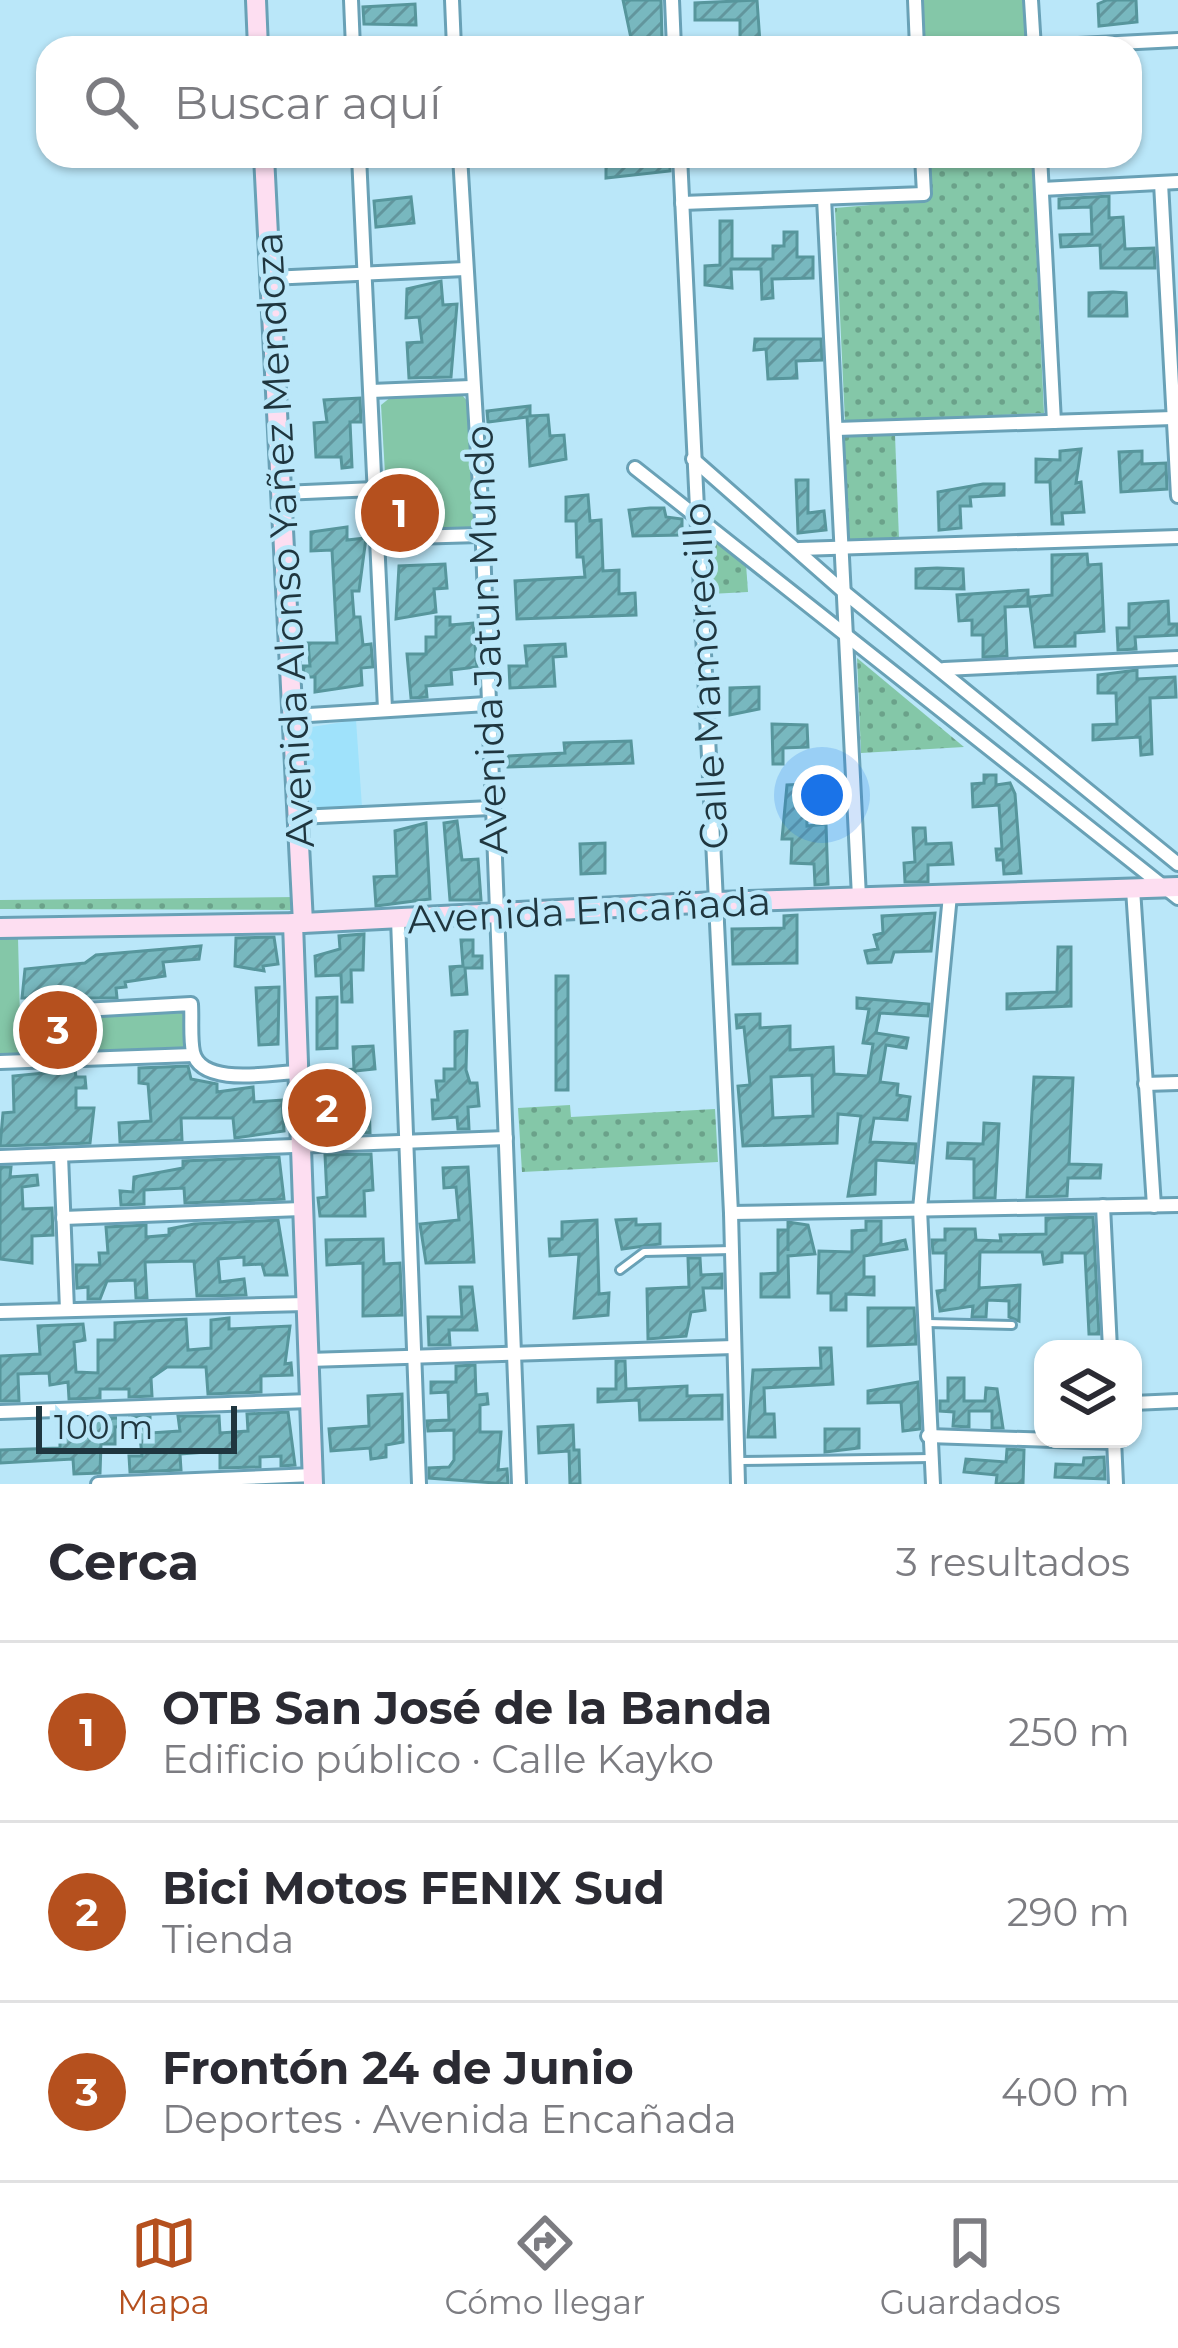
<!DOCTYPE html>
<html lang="es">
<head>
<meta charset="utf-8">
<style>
	body { margin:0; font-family:Montserrat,sans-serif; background:#f7f7f7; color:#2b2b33 }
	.controls { position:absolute; right:36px; bottom:36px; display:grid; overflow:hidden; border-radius:24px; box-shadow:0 3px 9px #0004 }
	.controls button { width:108px; height:108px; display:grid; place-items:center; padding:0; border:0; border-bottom:3px solid #e1e1e2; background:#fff; color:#2b2b33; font:60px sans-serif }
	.scale { position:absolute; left:36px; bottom:30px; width:201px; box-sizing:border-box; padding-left:12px; border:6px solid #1f363f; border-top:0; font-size:33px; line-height:42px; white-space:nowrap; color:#1f363f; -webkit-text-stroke:9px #bae7f9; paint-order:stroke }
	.you { position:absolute; left:822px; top:795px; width:42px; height:42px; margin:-30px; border:9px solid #fff; border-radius:50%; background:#1a73e8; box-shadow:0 0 0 18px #1a73e833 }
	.badge { display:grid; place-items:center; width:78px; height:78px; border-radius:50%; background:#b5501e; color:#fff; font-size:39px; font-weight:700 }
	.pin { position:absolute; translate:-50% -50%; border:6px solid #fff; box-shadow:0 3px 12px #0006 }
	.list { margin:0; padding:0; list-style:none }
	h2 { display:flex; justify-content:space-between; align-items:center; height:156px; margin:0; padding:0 48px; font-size:51px }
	h2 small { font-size:39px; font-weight:400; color:#7c7c81 }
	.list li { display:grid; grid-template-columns:78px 1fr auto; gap:36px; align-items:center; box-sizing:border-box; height:180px; padding:0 48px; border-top:3px solid #e1e1e2 }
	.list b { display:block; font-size:45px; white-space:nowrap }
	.list p { margin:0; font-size:39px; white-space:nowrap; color:#7c7c81 }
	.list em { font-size:39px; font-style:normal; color:#7c7c81 }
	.icon { flex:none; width:66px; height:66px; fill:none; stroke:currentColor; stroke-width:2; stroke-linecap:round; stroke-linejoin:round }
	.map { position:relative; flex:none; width:1178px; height:1484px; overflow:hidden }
	.search { position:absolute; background:#fff; box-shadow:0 3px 9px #0004; left:36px; right:36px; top:36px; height:132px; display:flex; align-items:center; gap:30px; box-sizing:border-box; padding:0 42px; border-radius:36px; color:#7c7c81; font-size:45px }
	.sheet { height:696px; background:#fff }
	nav { display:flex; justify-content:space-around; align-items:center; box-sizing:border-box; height:168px; border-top:3px solid #e1e1e2; background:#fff; font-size:33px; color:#7c7c81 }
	nav a { display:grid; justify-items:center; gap:6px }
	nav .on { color:#b5501e }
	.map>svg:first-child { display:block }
	.built { fill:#9fe2fb }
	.grass { fill:url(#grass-dots) }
	.park { fill:#84c7a8 }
	.building { fill:url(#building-hatch); stroke:#57969c; stroke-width:3; fill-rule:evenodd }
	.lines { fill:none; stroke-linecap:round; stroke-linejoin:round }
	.lane-casing { stroke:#69a1b6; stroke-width:12 }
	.street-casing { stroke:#69a1b6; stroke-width:18 }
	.secondary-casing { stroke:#69a1b6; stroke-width:24 }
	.lane { stroke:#fff; stroke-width:6 }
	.street { stroke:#fff; stroke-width:12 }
	.secondary { stroke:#fddef1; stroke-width:18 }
	.labels { text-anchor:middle; stroke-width:9; stroke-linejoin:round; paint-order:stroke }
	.street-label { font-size:39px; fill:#1f363f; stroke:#bae7f9 }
</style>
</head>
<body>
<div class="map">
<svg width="1178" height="1484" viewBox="0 0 1178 1484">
	<defs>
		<pattern id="grass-dots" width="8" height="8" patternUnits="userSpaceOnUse" patternTransform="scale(3)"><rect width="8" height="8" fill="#84c7a8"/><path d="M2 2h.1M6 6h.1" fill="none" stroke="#6ba28a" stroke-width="1.8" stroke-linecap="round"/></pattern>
		<pattern id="building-hatch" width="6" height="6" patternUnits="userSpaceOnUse" patternTransform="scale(3)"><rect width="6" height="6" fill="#78b8bf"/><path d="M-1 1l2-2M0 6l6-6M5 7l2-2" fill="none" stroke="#62969d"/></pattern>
	</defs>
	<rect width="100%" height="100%" fill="#bae7f9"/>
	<polygon class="built" points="356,720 362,807 315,810 307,802 305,728"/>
	<g class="grass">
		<polygon points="929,156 1032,156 1044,413 845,422 835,208 930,200"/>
		<polygon points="895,435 899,539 848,541 844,437"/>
		<polygon points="707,528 746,564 748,592 710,594"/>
		<polygon points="857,658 964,747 861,753"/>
		<polygon points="296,897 296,910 0,909 0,900"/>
		<polygon points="570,1105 571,1117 715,1109 718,1162 522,1172 518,1108"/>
	</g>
	<g class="park">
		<polygon points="922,0 1026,0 1027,36 924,41"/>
		<polygon points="462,395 469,403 475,522 469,530 394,532 388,525 381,405 391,397"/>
		<polygon points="0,938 18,938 20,1017 184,1009 184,1047 0,1054"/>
	</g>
	<g class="building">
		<polygon points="623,0 661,0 662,40 656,41 656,48 632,43"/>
		<polygon points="757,0 760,43 750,43 750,48 740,48 740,20 695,20 695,3"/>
		<polygon points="1107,0 1136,0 1137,22 1099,26 1098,4"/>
		<polygon points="415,4 416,25 364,24 363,7"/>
		<polygon points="632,156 670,160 670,171 606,178 606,165 633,163"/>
		<polygon points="1109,196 1109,218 1123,217 1125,249 1154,248 1155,268 1101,268 1100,245 1061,247 1060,235 1092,234 1091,207 1059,208 1059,199"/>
		<polygon points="411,197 414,223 376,227 374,201"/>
		<polygon points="720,221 732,221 732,259 773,259 773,246 784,246 784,232 797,232 797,257 813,257 813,278 772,279 773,298 762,299 761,269 731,269 732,288 705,285 705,266 720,265"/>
		<polygon points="441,281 443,305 457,304 451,377 409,378 407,343 422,342 419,317 406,318 407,289"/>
		<polygon points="1113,292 1126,293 1127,316 1089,316 1089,293"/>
		<polygon points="755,339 821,339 822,360 796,361 797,378 768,379 766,349 754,350"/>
		<polygon points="360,398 361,422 350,422 352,467 342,468 341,457 316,457 314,423 327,422 324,400"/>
		<polygon points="530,406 530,416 548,415 550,436 564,435 566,459 530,466 527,417 488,422 487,411"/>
		<polygon points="1081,449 1076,483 1081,482 1084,512 1062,513 1063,524 1052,524 1050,482 1036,482 1036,459 1060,460 1060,451"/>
		<polygon points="1142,451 1142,464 1166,463 1167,489 1121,492 1119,452"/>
		<polygon points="796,480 808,480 808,513 824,511 826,530 798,533"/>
		<polygon points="983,484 1004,484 1004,495 970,497 971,506 960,506 961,528 939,530 938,492"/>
		<polygon points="588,495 590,521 601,520 603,571 619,570 619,594 635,593 636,615 517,619 515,581 585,577 583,557 577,557 576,521 566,521 566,497"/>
		<polygon points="423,498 424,526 396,527 395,499"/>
		<polygon points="650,508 664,508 666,517 682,519 682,535 633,536 629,510"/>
		<polygon points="347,527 347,540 366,538 359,591 352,591 354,617 360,617 363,645 371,644 373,667 361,668 362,685 315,692 315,677 304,677 303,666 310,666 308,643 337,643 332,550 311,551 311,532"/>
		<polygon points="1087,554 1088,565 1101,564 1104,631 1075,633 1075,646 1035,647 1029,597 1052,595 1052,555"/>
		<polygon points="445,564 447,588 434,589 436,612 396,619 399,566"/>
		<polygon points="937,568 963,569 964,589 916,588 916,569"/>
		<polygon points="1028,590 1028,606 1005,607 1007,656 983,657 983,635 972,635 972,620 959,621 957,595"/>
		<polygon points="1168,601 1169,624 1177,624 1177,635 1135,637 1136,649 1118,650 1117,628 1129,628 1129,604"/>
		<polygon points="436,617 450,617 450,625 473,623 477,667 451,670 452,684 426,686 427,697 411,698 407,654 426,654 426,637 436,637"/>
		<polygon points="565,644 566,656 553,657 555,686 510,688 509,666 527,666 525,646"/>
		<polygon points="1137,670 1137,679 1175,677 1176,697 1150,698 1152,754 1141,755 1140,737 1093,740 1093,725 1117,724 1116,693 1098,693 1098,675"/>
		<polygon points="759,687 759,709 730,715 730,688"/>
		<polygon points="772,724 807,725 808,747 783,748 783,764 773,764"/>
		<polygon points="631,741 633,763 508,767 508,756 565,753 564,743"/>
		<polygon points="984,775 996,775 996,785 1010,783 1015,794 1021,873 1004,874 1003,860 997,860 996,849 1002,849 999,805 973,807 972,784 984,783"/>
		<polygon points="806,784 807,826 826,824 828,884 815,885 814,864 791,863 792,839 782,839 787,785"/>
		<polygon points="457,821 462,860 478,859 481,900 450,900 444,823"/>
		<polygon points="426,823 430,899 376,906 374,877 397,876 395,831"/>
		<polygon points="913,828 925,828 926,844 951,843 953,864 928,865 928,882 905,882 904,863 915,862"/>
		<polygon points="605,843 605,873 581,874 580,844"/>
		<polygon points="935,913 931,951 894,952 891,962 868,963 865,951 878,949 874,935 883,933 882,916"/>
		<polygon points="797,915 797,963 733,964 732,929 784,928 784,916"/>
		<polygon points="364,934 363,970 351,970 352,1002 342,1002 341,975 316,976 315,956 340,949 339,936"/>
		<polygon points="274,937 278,964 263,966 264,971 235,966 236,938"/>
		<polygon points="461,940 473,940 473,956 482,956 482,968 465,968 467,994 452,995 450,967 463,966"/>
		<polygon points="201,946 199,959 163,962 165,976 125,982 126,987 116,988 117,998 22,998 25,969 85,963 96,955"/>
		<polygon points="1058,947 1071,947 1071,1006 1007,1009 1007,994 1057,992"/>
		<rect x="556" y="976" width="12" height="114"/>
		<polygon points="279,987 278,1044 259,1045 256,988"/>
		<polygon points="337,997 337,1048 317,1049 317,998"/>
		<path d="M857,998L929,1004L928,1016L880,1013L876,1033L908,1038L906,1048L886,1045L880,1082L898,1084L897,1095L910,1097L907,1120L874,1118L870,1142L916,1144L914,1163L876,1160L875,1194L848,1196L861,1116L838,1114L837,1143L743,1146L738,1086L750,1085L744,1027L737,1028L736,1015L760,1014V1028L790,1026V1050L833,1047L834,1074L868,1076L873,1044L863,1043L869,1009L857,1008ZM812,1075L813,1116L773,1118L771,1077Z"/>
		<polygon points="467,1031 466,1070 470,1083 477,1083 479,1106 468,1107 469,1129 458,1129 457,1117 433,1119 432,1100 438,1100 436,1081 444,1081 444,1069 455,1069 455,1032"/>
		<polygon points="373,1046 375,1069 355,1071 355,1095 369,1096 370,1133 360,1132 360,1122 319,1123 317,1098 341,1098 339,1071 354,1069 353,1047"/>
		<polygon points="188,1066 191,1079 217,1084 217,1092 253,1087 254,1102 282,1100 284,1131 235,1138 233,1118 181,1118 182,1140 120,1142 119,1123 151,1121 148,1084 139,1083 139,1068"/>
		<polygon points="75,1070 76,1077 85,1077 86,1088 76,1088 76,1108 94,1108 90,1143 0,1146 3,1113 14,1112 13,1076"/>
		<polygon points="1034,1077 1073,1078 1069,1164 1101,1165 1100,1178 1068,1178 1067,1196 1027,1197"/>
		<polygon points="984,1123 999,1124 995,1198 974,1198 974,1159 947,1158 948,1143 983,1144"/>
		<polygon points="371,1154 373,1190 364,1191 365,1216 320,1216 318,1198 327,1197 325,1155"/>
		<polygon points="279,1157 284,1199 185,1203 184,1188 144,1190 144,1204 121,1205 120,1191 133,1192 134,1177 183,1168 183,1161"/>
		<polygon points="0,1167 11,1167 10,1177 37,1175 38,1185 22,1187 23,1209 52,1208 53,1235 32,1236 32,1263 0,1259"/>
		<polygon points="468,1167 474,1262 426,1263 420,1224 459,1220 456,1187 444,1188 443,1168"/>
		<polygon points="1093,1217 1099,1334 1089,1334 1085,1253 1062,1253 1062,1262 1044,1264 1042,1252 980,1252 979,1288 1020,1285 1019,1321 1009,1317 1009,1301 987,1300 986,1317 972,1317 973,1306 940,1311 937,1291 945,1290 946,1253 933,1253 932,1240 945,1240 945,1229 975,1229 976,1240 1001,1241 1000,1235 1046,1234 1046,1218"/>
		<polygon points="636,1219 636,1225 660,1224 660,1244 622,1249 616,1220"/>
		<polygon points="278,1220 287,1275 265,1275 262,1264 244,1265 244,1257 218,1259 220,1282 244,1279 246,1295 197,1296 194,1261 145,1262 147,1298 136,1298 135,1280 107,1281 100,1299 88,1299 88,1287 77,1288 76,1265 100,1265 99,1253 108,1253 106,1227 146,1225 146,1237 169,1235 169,1229 194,1224"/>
		<polygon points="597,1220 599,1294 609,1293 608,1315 574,1318 579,1254 550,1256 549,1239 562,1239 562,1222"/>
		<polygon points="866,1221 881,1221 881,1245 905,1240 907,1249 864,1256 864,1277 874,1277 874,1295 846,1294 846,1310 831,1310 831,1293 818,1293 819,1251 852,1252 852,1231 866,1230"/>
		<polygon points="788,1222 808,1225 815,1254 788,1256 789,1297 761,1297 761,1274 778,1273 778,1230 788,1230 788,1251"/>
		<polygon points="383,1239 384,1264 400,1263 402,1315 363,1316 363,1263 327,1265 326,1240"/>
		<polygon points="688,1258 700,1258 701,1275 722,1274 722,1288 703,1288 705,1310 691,1312 686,1336 648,1339 647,1289 689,1287"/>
		<polygon points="460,1287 472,1287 477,1330 449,1330 450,1345 429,1345 428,1317 462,1317"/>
		<polygon points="868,1308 914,1308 916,1344 868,1346"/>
		<polygon points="229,1318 229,1329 290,1326 285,1364 291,1363 292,1375 261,1376 261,1392 208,1394 206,1367 167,1367 151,1378 152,1396 129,1397 129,1389 100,1389 100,1398 69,1399 68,1382 50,1385 49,1373 18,1374 19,1401 0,1401 0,1356 40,1354 38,1326 83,1324 85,1340 74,1342 76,1372 98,1373 98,1340 115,1340 115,1323 186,1319 188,1350 211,1348 211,1320"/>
		<polygon points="820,1348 831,1348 833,1384 764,1388 765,1414 774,1414 775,1437 748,1437 753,1370 821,1368"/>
		<polygon points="616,1361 625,1361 626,1389 687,1386 687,1396 722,1395 722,1419 640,1420 639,1400 598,1402 598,1389 616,1389"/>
		<polygon points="475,1365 476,1395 487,1394 488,1404 480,1405 480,1432 501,1432 498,1470 507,1469 508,1484 429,1478 429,1468 449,1467 454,1460 454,1430 428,1431 427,1421 449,1420 448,1392 431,1393 431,1382 456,1382 456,1366"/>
		<polygon points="948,1378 964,1378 964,1401 985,1401 986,1388 997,1389 1003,1428 992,1428 992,1411 969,1411 969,1427 953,1426 954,1412 940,1411 940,1401 948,1401"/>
		<polygon points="918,1382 920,1429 903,1431 901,1402 868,1403 868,1391"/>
		<polygon points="402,1394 403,1442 386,1445 386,1457 371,1459 370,1448 331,1451 329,1429 369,1426 368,1396"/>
		<polygon points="288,1412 295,1465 281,1466 281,1456 260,1457 260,1467 220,1468 220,1451 180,1454 181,1470 130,1472 129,1456 142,1456 139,1426 115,1427 115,1444 101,1444 100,1473 74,1474 73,1459 0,1463 0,1450 60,1448 60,1438 90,1437 89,1419 150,1417 150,1433 180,1431 178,1416 219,1416 220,1433 248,1431 247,1414"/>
		<polygon points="573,1425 574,1450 579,1450 580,1484 570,1484 569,1451 539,1453 538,1427"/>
		<polygon points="825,1429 859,1429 859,1448 825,1452"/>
		<polygon points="1007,1449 1024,1450 1023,1484 996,1484 997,1475 964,1472 966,1459 1006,1462"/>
		<polygon points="1104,1457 1105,1479 1055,1477 1056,1464 1083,1465 1084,1458"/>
	</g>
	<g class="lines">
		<g class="lane-casing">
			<g id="lane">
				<polyline points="620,1270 644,1252 732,1250"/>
				<polyline points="928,1323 1012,1325"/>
				<polyline points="741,1461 930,1458"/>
			</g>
		</g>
		<g class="street-casing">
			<g id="street">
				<polyline points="351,0 353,48"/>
				<polyline points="452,0 454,48"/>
				<polyline points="672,0 674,48"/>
				<polyline points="915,0 917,48"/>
				<polyline points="1031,0 1034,48"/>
				<polyline points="417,48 454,45"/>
				<polyline points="1018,48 1178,40"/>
				<polyline points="359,156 385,709"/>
				<polyline points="460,156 482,520 519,1484"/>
				<polyline points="680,156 731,1213 738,1484"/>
				<polyline points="1040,156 1054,422"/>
				<polyline points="1161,183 1178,496"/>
				<polyline points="1042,189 1178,182"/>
				<polyline points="824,198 859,897"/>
				<polyline points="682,203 924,194 922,156"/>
				<polyline points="270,278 465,269"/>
				<polyline points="371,391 471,387"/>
				<polyline points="836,429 1173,418"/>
				<polyline points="693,459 844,592 1178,864"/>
				<polyline points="635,468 1178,898"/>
				<polyline points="282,493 375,489"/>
				<polyline points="377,538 480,535"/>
				<polyline points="799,549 1178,537"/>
				<polyline points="944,669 1178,658"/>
				<polyline points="293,716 487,704"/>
				<polyline points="298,817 491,808"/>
				<polyline points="1133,889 1154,1206"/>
				<polyline points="398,919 419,1484"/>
				<path d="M47,1012L191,1004C192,1019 190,1038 193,1052C201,1087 271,1073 297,1072"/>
				<polyline points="0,1062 193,1055"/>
				<polyline points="1145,1084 1178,1083"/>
				<polyline points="61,1155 67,1310"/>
				<polyline points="0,1157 506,1138"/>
				<polyline points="1103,1206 1110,1349"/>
				<polyline points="731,1213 1178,1205"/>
				<polyline points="63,1218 302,1209"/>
				<polyline points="0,1312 306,1304"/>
				<polyline points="308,1360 734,1347"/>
				<polyline points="1133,1403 1178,1401"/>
				<polyline points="0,1412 310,1401"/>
				<polyline points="928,1436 1114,1442"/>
				<polyline points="1114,1439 1116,1484"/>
				<polyline points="98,1484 313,1475"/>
				<polyline points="933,1484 920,1209 950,895"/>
			</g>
		</g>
		<g class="secondary-casing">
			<g id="secondary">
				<polyline points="256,0 258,48"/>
				<polyline points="264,156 303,923"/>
				<polyline points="293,923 313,1484"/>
				<polyline points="0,928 303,923 717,902 1178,887"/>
			</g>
		</g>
		<use href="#lane" class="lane"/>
		<use href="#street" class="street"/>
		<use href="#secondary" class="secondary"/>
	</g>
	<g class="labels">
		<g class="street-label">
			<text transform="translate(284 540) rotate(-93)" y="14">Avenida Alonso Yañez Mendoza</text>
			<text transform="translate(486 640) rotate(-92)" y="14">Avenida Jatun Mundo</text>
			<text transform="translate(705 676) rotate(-93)" y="14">Calle Mamorecillo</text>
			<text transform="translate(589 910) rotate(-3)" y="14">Avenida Encañada</text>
		</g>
	</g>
</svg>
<div class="controls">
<button><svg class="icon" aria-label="layers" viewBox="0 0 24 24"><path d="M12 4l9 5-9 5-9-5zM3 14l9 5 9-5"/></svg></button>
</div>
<div class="scale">100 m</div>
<div class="you"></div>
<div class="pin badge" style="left:400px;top:513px">1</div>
<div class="pin badge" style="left:327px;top:1108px">2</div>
<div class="pin badge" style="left:58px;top:1030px">3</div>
<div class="search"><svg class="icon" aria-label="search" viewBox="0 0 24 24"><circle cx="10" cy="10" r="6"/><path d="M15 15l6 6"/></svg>Buscar aquí</div>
</div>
<section class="sheet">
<h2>Cerca<small>3 resultados</small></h2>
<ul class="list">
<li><span class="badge">1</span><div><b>OTB San José de la Banda</b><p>Edificio público · Calle Kayko</p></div><em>250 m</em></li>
<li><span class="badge">2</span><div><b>Bici Motos FENIX Sud</b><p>Tienda</p></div><em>290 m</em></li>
<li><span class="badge">3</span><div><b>Frontón 24 de Junio</b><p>Deportes · Avenida Encañada</p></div><em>400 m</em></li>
</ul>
</section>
<nav>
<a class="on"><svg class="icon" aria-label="map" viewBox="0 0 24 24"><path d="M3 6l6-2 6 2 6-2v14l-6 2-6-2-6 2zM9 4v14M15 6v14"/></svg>Mapa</a>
<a><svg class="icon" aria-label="directions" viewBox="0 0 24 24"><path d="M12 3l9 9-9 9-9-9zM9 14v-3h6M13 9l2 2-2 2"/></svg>Cómo llegar</a>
<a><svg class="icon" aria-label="saved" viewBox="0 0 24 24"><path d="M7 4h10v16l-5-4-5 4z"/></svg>Guardados</a>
</nav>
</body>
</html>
